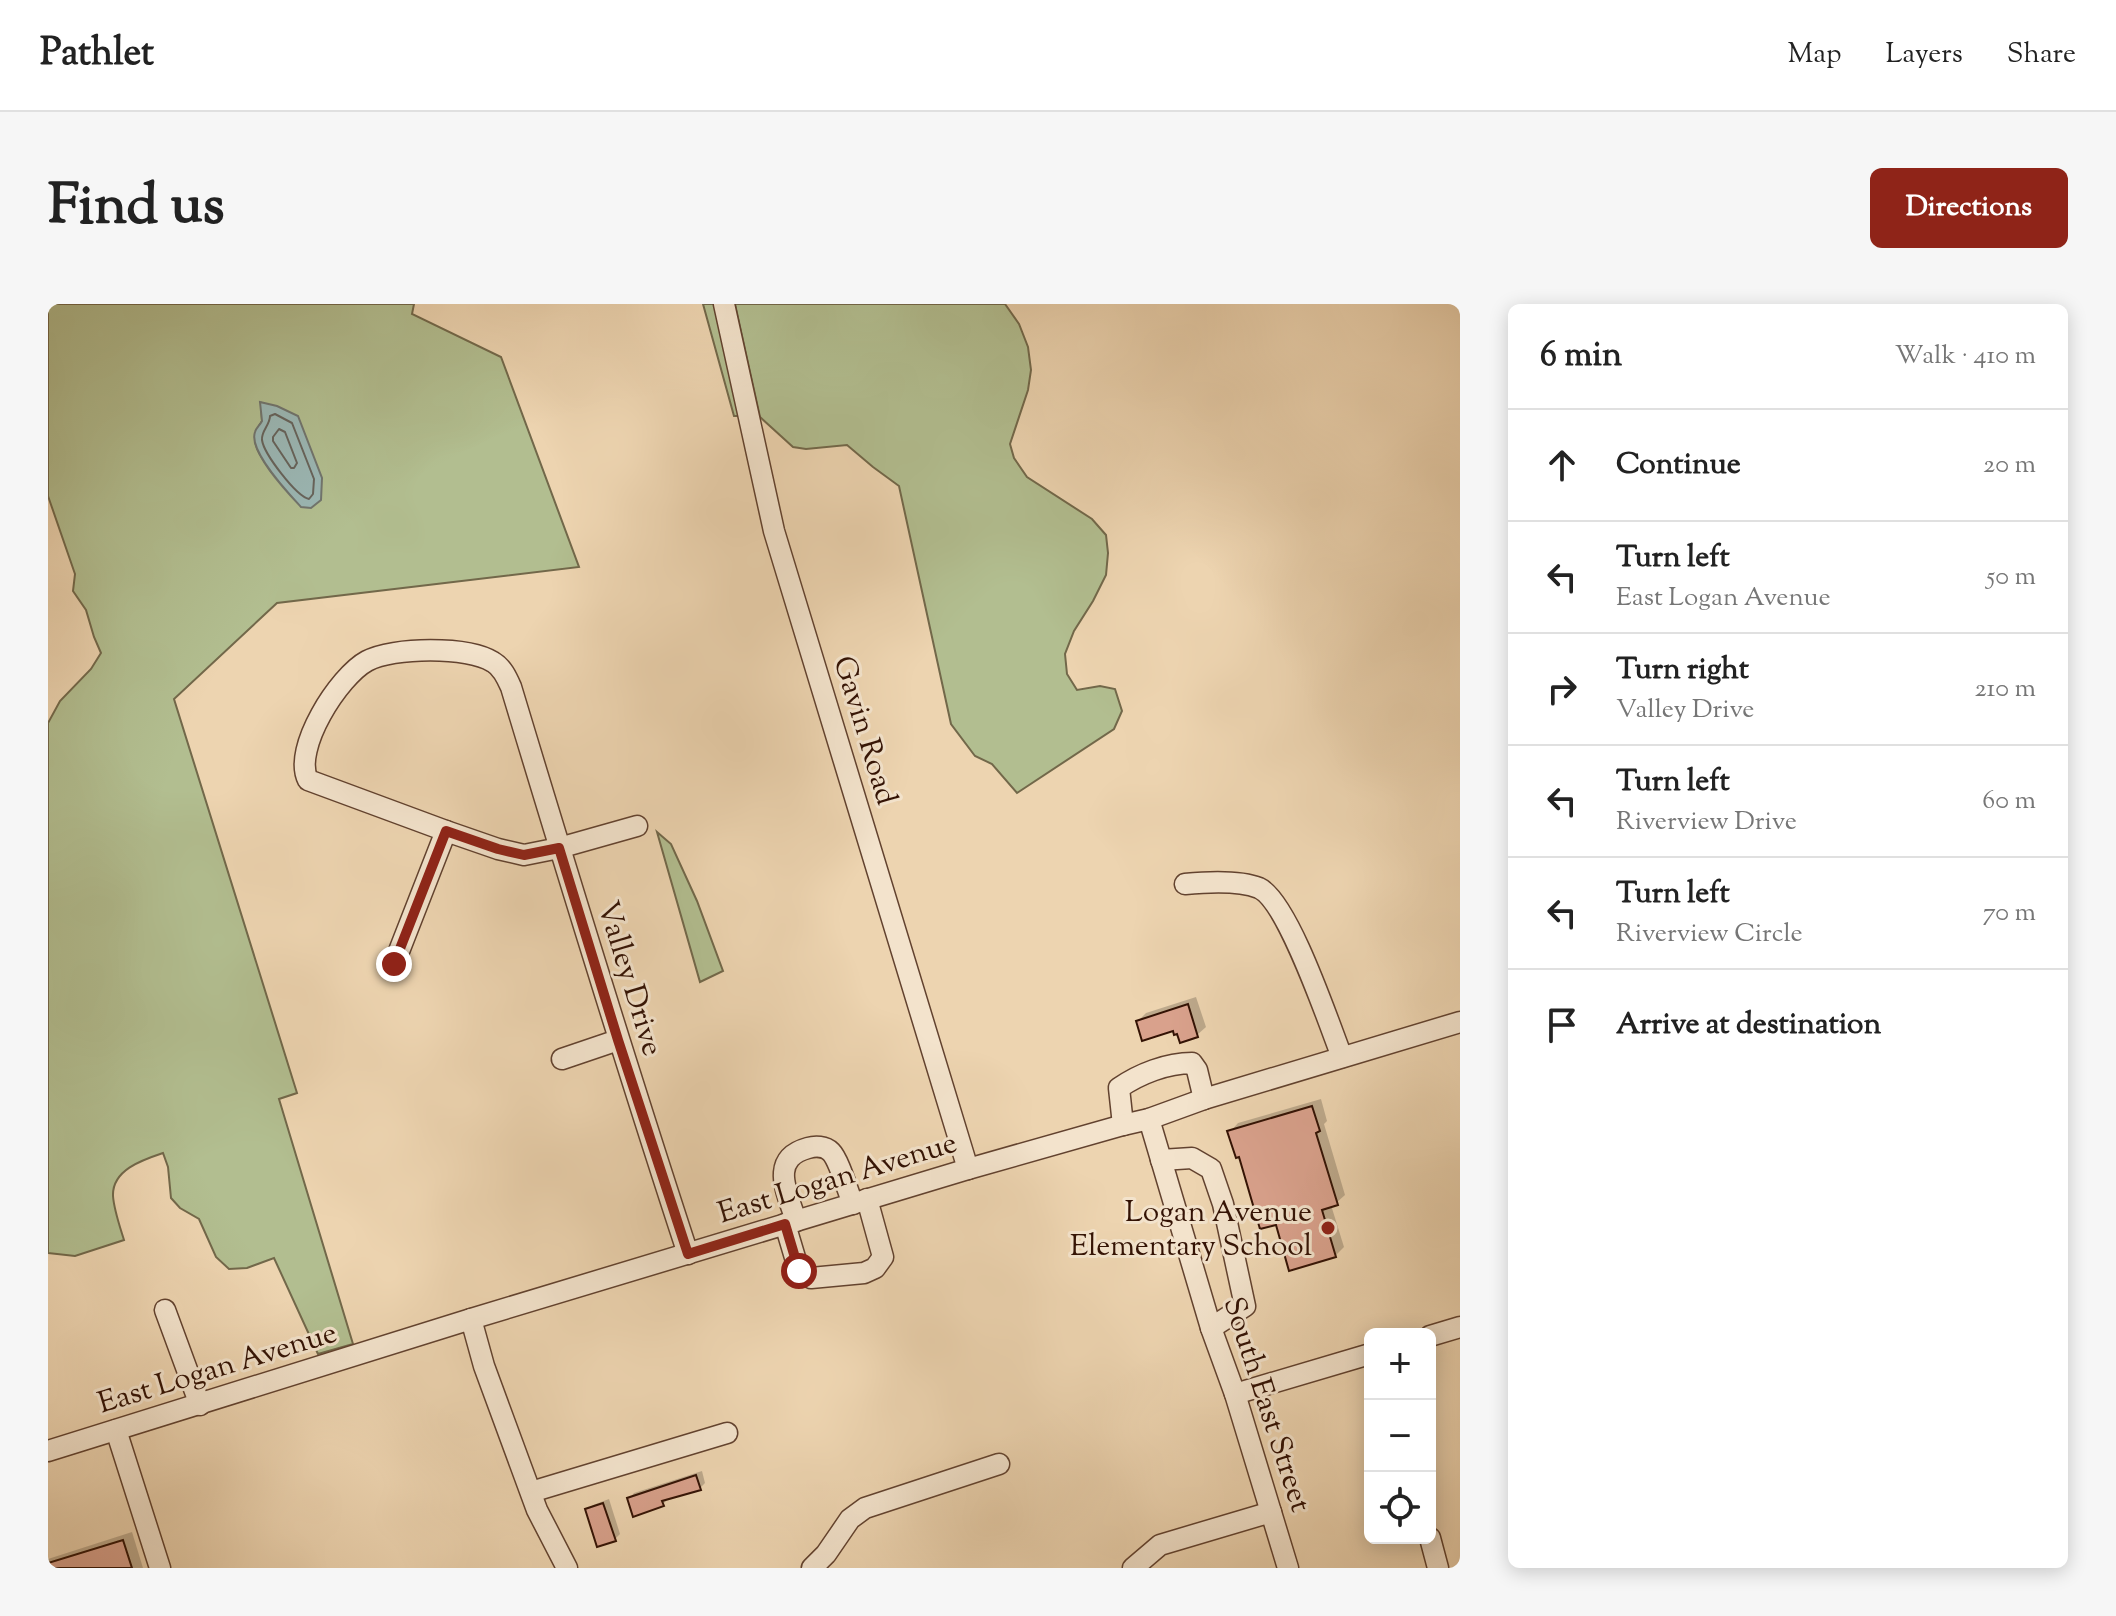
<!DOCTYPE html>
<html lang="en">
<head>
<meta charset="utf-8">
<style>
	body { margin:0; font-family:"Sorts Mill Goudy",serif; background:#f6f6f6; color:#222 }
	.controls { position:absolute; right:24px; bottom:24px; display:grid; overflow:hidden; border-radius:12px; box-shadow:0 4px 20px #0003 }
	.controls button { width:72px; height:72px; display:grid; place-items:center; padding:0; border:0; border-bottom:2px solid #e0e0e0; background:#fff; color:#222; font:40px sans-serif }
	.stop { position:absolute; width:24px; height:24px; margin:-18px; border:6px solid #8f2418; border-radius:50%; background:#fff }
	.stop.end { background:#8f2418; border-color:#fff; box-shadow:0 2px 8px #0008 }
	.list { margin:0; padding:0; list-style:none }
	h2 { display:flex; justify-content:space-between; align-items:center; height:104px; margin:0; padding:0 32px; font-size:34px }
	h2 small { font-size:26px; font-weight:400; color:#767676 }
	.list li { display:grid; grid-template-columns:52px 1fr auto; gap:24px; align-items:center; box-sizing:border-box; height:112px; padding:0 32px; border-top:2px solid #e0e0e0 }
	.list b { display:block; font-size:30px; white-space:nowrap }
	.list p { margin:0; font-size:26px; white-space:nowrap; color:#767676 }
	.list em { font-size:26px; font-style:normal; color:#767676 }
	.icon { flex:none; width:44px; height:44px; fill:none; stroke:currentColor; stroke-width:2; stroke-linecap:round; stroke-linejoin:round }
	.map { position:relative; flex:none; width:1412px; height:1264px; overflow:hidden; border-radius:12px }
	header { display:flex; align-items:center; gap:48px; box-sizing:border-box; height:112px; padding:0 40px; background:#fff; border-bottom:2px solid #e0e0e0 }
	header strong { font-size:38px }
	nav { display:flex; gap:44px; margin-inline-start:auto; font-size:28px }
	.intro { display:flex; align-items:center; justify-content:space-between; box-sizing:border-box; height:192px; padding:0 48px }
	h1 { margin:0; font-size:56px }
	.button { padding:20px 36px; border-radius:12px; background:#8f2418; color:#fff; font-size:28px; font-weight:700 }
	main { display:flex; gap:48px; padding:0 48px }
	aside { flex:1; background:#fff; border-radius:12px; box-shadow:0 4px 20px #0003 }
	.map>svg:first-child { display:block }
	.green { fill:#b2be90; stroke:#72684a; stroke-width:2; fill-rule:evenodd }
	.water { fill:#9bb7b4; stroke:#71756e; stroke-width:2 }
	.shadow { fill:#0003 }
	.lines { fill:none; stroke-linecap:round; stroke-linejoin:round }
	.shore { stroke:#67645c; stroke-width:2 }
	.building { fill:#d9a18c; stroke:#331204; stroke-width:2 }
	.minor-casing { stroke:#62422f; stroke-width:23 }
	.minor { stroke:#f3e3cc; stroke-width:20 }
	.route { stroke:#8f2418; stroke-width:10 }
	.poi-dot { fill:#8f2418; stroke:#f3e3cc; stroke-width:3 }
	.labels { text-anchor:middle; stroke-width:6; stroke-linejoin:round; paint-order:stroke }
	.street-label { font-size:30px; fill:#331204; stroke:#f3e3cc }
	.poi-label { font-size:30px; fill:#331204; stroke:#f3e3cc; text-anchor:end }
</style>
</head>
<body>
<header>
<strong>Pathlet</strong>
<nav><a>Map</a><a>Layers</a><a>Share</a></nav>
</header>
<div class="intro"><h1>Find us</h1><a class="button">Directions</a></div>
<main>
<div class="map">
<svg width="1412" height="1264" viewBox="0 0 1412 1264">
	<rect width="100%" height="100%" fill="#edd4b0"/>
	<filter id="stains"><feTurbulence type="fractalNoise" baseFrequency=".0025" numOctaves="4"/><feColorMatrix values="0 0 0 0 .2 0 0 0 0 .09 0 0 0 0 .02 0 0 0 .5 -.17"/></filter>
	<radialGradient id="worn" r=".72"><stop offset=".6" stop-color="#630" stop-opacity="0"/><stop offset="1" stop-color="#630" stop-opacity=".3"/></radialGradient>
	<g class="green">
		<path d="M0,0H366L364,10L453,53L531,263L229,299L126,395L249,789L231,795L305,1040L270,1050L226,954L199,964L181,965L168,953L151,915L132,904L123,894L120,863L115,849C94,856 64,866 65,892C66,906 72,923 76,936L27,952L0,949V419L12,397L43,365L53,349L46,333L38,306L25,287L27,270L0,192ZM213,98L224,169C212,150 199,139 214,117Z"/>
		<polygon points="655,0 671,0 694,112 686,112"/>
		<polygon points="687,0 957,0 971,20 980,43 983,66 980,86 962,140 966,154 979,173 1044,215 1058,231 1060,249 1058,271 1045,297 1026,327 1017,350 1019,370 1029,386 1052,382 1067,385 1074,407 1066,425 969,489 944,460 927,452 903,420 851,182 825,163 799,141 758,145 745,143 712,113"/>
		<polygon points="609,528 623,540 649,597 675,667 652,678"/>
	</g>
	<path class="water" d="M212,98L229,102L250,112L274,174L273,196L263,204L253,203C240,189 200,147 207,128C208,124 212,121 214,117Z"/>
	<g class="shadow">
		<polygon points="1148,693 1158,723 1149,731 1090,717 1098,709"/>
		<polygon points="1273,795 1279,817 1276,820 1297,891 1288,899 1283,901 1296,943 1287,952 1229,918 1182,828 1190,819"/>
		<polygon points="654,1167 657,1179 652,1184 620,1195 615,1200 581,1195 586,1189"/>
		<polygon points="561,1195 572,1230 567,1235 539,1206 545,1201"/>
		<polygon points="84,1228 95,1264 0,1264 0,1255"/>
	</g>
	<g class="lines">
		<g class="shore">
			<path d="M227,110L244,119L266,175L265,190L261,195C248,192 216,150 214,136C213,127 222,121 222,112Z"/>
			<polygon points="231,125 237,128 249,159 246,164 243,164 225,137 225,133"/>
		</g>
	</g>
	<g class="building">
		<polygon points="1140,700 1150,733 1132,739 1129,730 1126,731 1125,727 1094,737 1088,717"/>
		<polygon points="1264,802 1272,827 1268,829 1290,901 1274,906 1288,953 1241,967 1228,921 1212,925 1191,853 1188,854 1179,827"/>
		<polygon points="648,1171 653,1186 614,1197 616,1202 585,1213 579,1194"/>
		<polygon points="555,1199 568,1237 549,1243 537,1205"/>
		<polygon points="75,1236 84,1264 0,1264 0,1259"/>
	</g>
	<g class="lines">
		<g class="minor-casing">
			<g id="minor">
				<polyline points="676,0 726,227 920,865"/>
				<path d="M589,522L511,544L476,551L450,545L398,527L260,476C244,445 291,372 319,357C345,343 420,342 445,358C454,363 459,374 463,383C520,572 578,761 640,950"/>
				<path d="M1137,580C1158,578 1191,576 1211,584C1240,597 1281,720 1294,753"/>
				<polyline points="346,660 398,527"/>
				<polyline points="514,755 570,736"/>
				<polyline points="1101,815 1163,1024 1187,1090 1240,1264"/>
				<path d="M1075,821L1071,784C1091,770 1119,759 1144,759L1149,766L1156,795"/>
				<polyline points="1113,856 1144,854 1163,865 1175,900 1197,1002 1163,1024"/>
				<path d="M748,917C740,890 720,855 760,844C767,842 777,842 783,848C791,856 800,888 805,900"/>
				<polyline points="737,920 751,967 763,974 816,969 827,964 835,953 819,895"/>
				<polyline points="117,1006 152,1101"/>
				<polyline points="423,1015 436,1062 489,1206 519,1264"/>
				<polyline points="1382,1032 1412,1023"/>
				<polyline points="1187,1090 1322,1050"/>
				<polyline points="68,1126 112,1264"/>
				<polyline points="0,1147 423,1015 920,865 1075,821 1101,815 1156,795 1412,718"/>
				<polyline points="483,1188 679,1129"/>
				<polyline points="1382,1234 1390,1264"/>
				<polyline points="764,1264 778,1250 802,1215 817,1204 951,1160"/>
				<polyline points="1085,1264 1112,1241 1223,1208"/>
			</g>
		</g>
		<use href="#minor" class="minor"/>
	</g>
	<g class="lines">
		<polyline class="route" points="346,660 398,527 450,545 476,551 511,544 570,736 640,950 737,920 751,967"/>
	</g>
	<circle class="poi-dot" cx="1280" cy="924" r="8"/>
	<g class="labels">
		<g class="street-label">
			<text transform="translate(818 426) rotate(73)" y="10">Gavin Road</text>
			<text transform="translate(583 674) rotate(73)" y="10">Valley Drive</text>
			<text transform="translate(789 873) rotate(-17)" y="10">East Logan Avenue</text>
			<text transform="translate(169 1063) rotate(-17)" y="10">East Logan Avenue</text>
			<text transform="translate(1220 1100) rotate(72)" y="10">South East Street</text>
		</g>
		<g class="poi-label">
			<text x="1264" y="917">Logan Avenue<tspan x="1264" dy="34">Elementary School</tspan></text>
		</g>
	</g>
	<rect width="100%" height="100%" filter="url(#stains)"/>
	<rect width="100%" height="100%" fill="url(#worn)"/>
</svg>
<div class="controls">
<button>+</button>
<button>−</button>
<button><svg class="icon" aria-label="locate" viewBox="0 0 24 24"><circle cx="12" cy="12" r="6"/><path d="M12 2v4M12 18v4M2 12h4M18 12h4"/></svg></button>
</div>
<div class="stop" style="left:751px;top:967px"></div>
<div class="stop end" style="left:346px;top:660px"></div>
</div>
<aside>
<h2>6 min<small>Walk · 410 m</small></h2>
<ul class="list">
<li><svg class="icon" aria-label="ahead" viewBox="0 0 24 24"><path d="M12 20V5M6 11l6-6 6 6"/></svg><div><b>Continue</b></div><em>20 m</em></li>
<li><svg class="icon" aria-label="left" viewBox="0 0 24 24"><path d="M17 20v-9H6M10 6l-5 5 5 5"/></svg><div><b>Turn left</b><p>East Logan Avenue</p></div><em>50 m</em></li>
<li><svg class="icon" aria-label="right" viewBox="0 0 24 24"><path d="M7 20v-9h11M14 6l5 5-5 5"/></svg><div><b>Turn right</b><p>Valley Drive</p></div><em>210 m</em></li>
<li><svg class="icon" aria-label="left" viewBox="0 0 24 24"><path d="M17 20v-9H6M10 6l-5 5 5 5"/></svg><div><b>Turn left</b><p>Riverview Drive</p></div><em>60 m</em></li>
<li><svg class="icon" aria-label="left" viewBox="0 0 24 24"><path d="M17 20v-9H6M10 6l-5 5 5 5"/></svg><div><b>Turn left</b><p>Riverview Circle</p></div><em>70 m</em></li>
<li><svg class="icon" aria-label="arrive" viewBox="0 0 24 24"><path d="M6 21V4h12l-3 4 3 4H6"/></svg><div><b>Arrive at destination</b></div></li>
</ul>
</aside>
</main>
</body>
</html>
